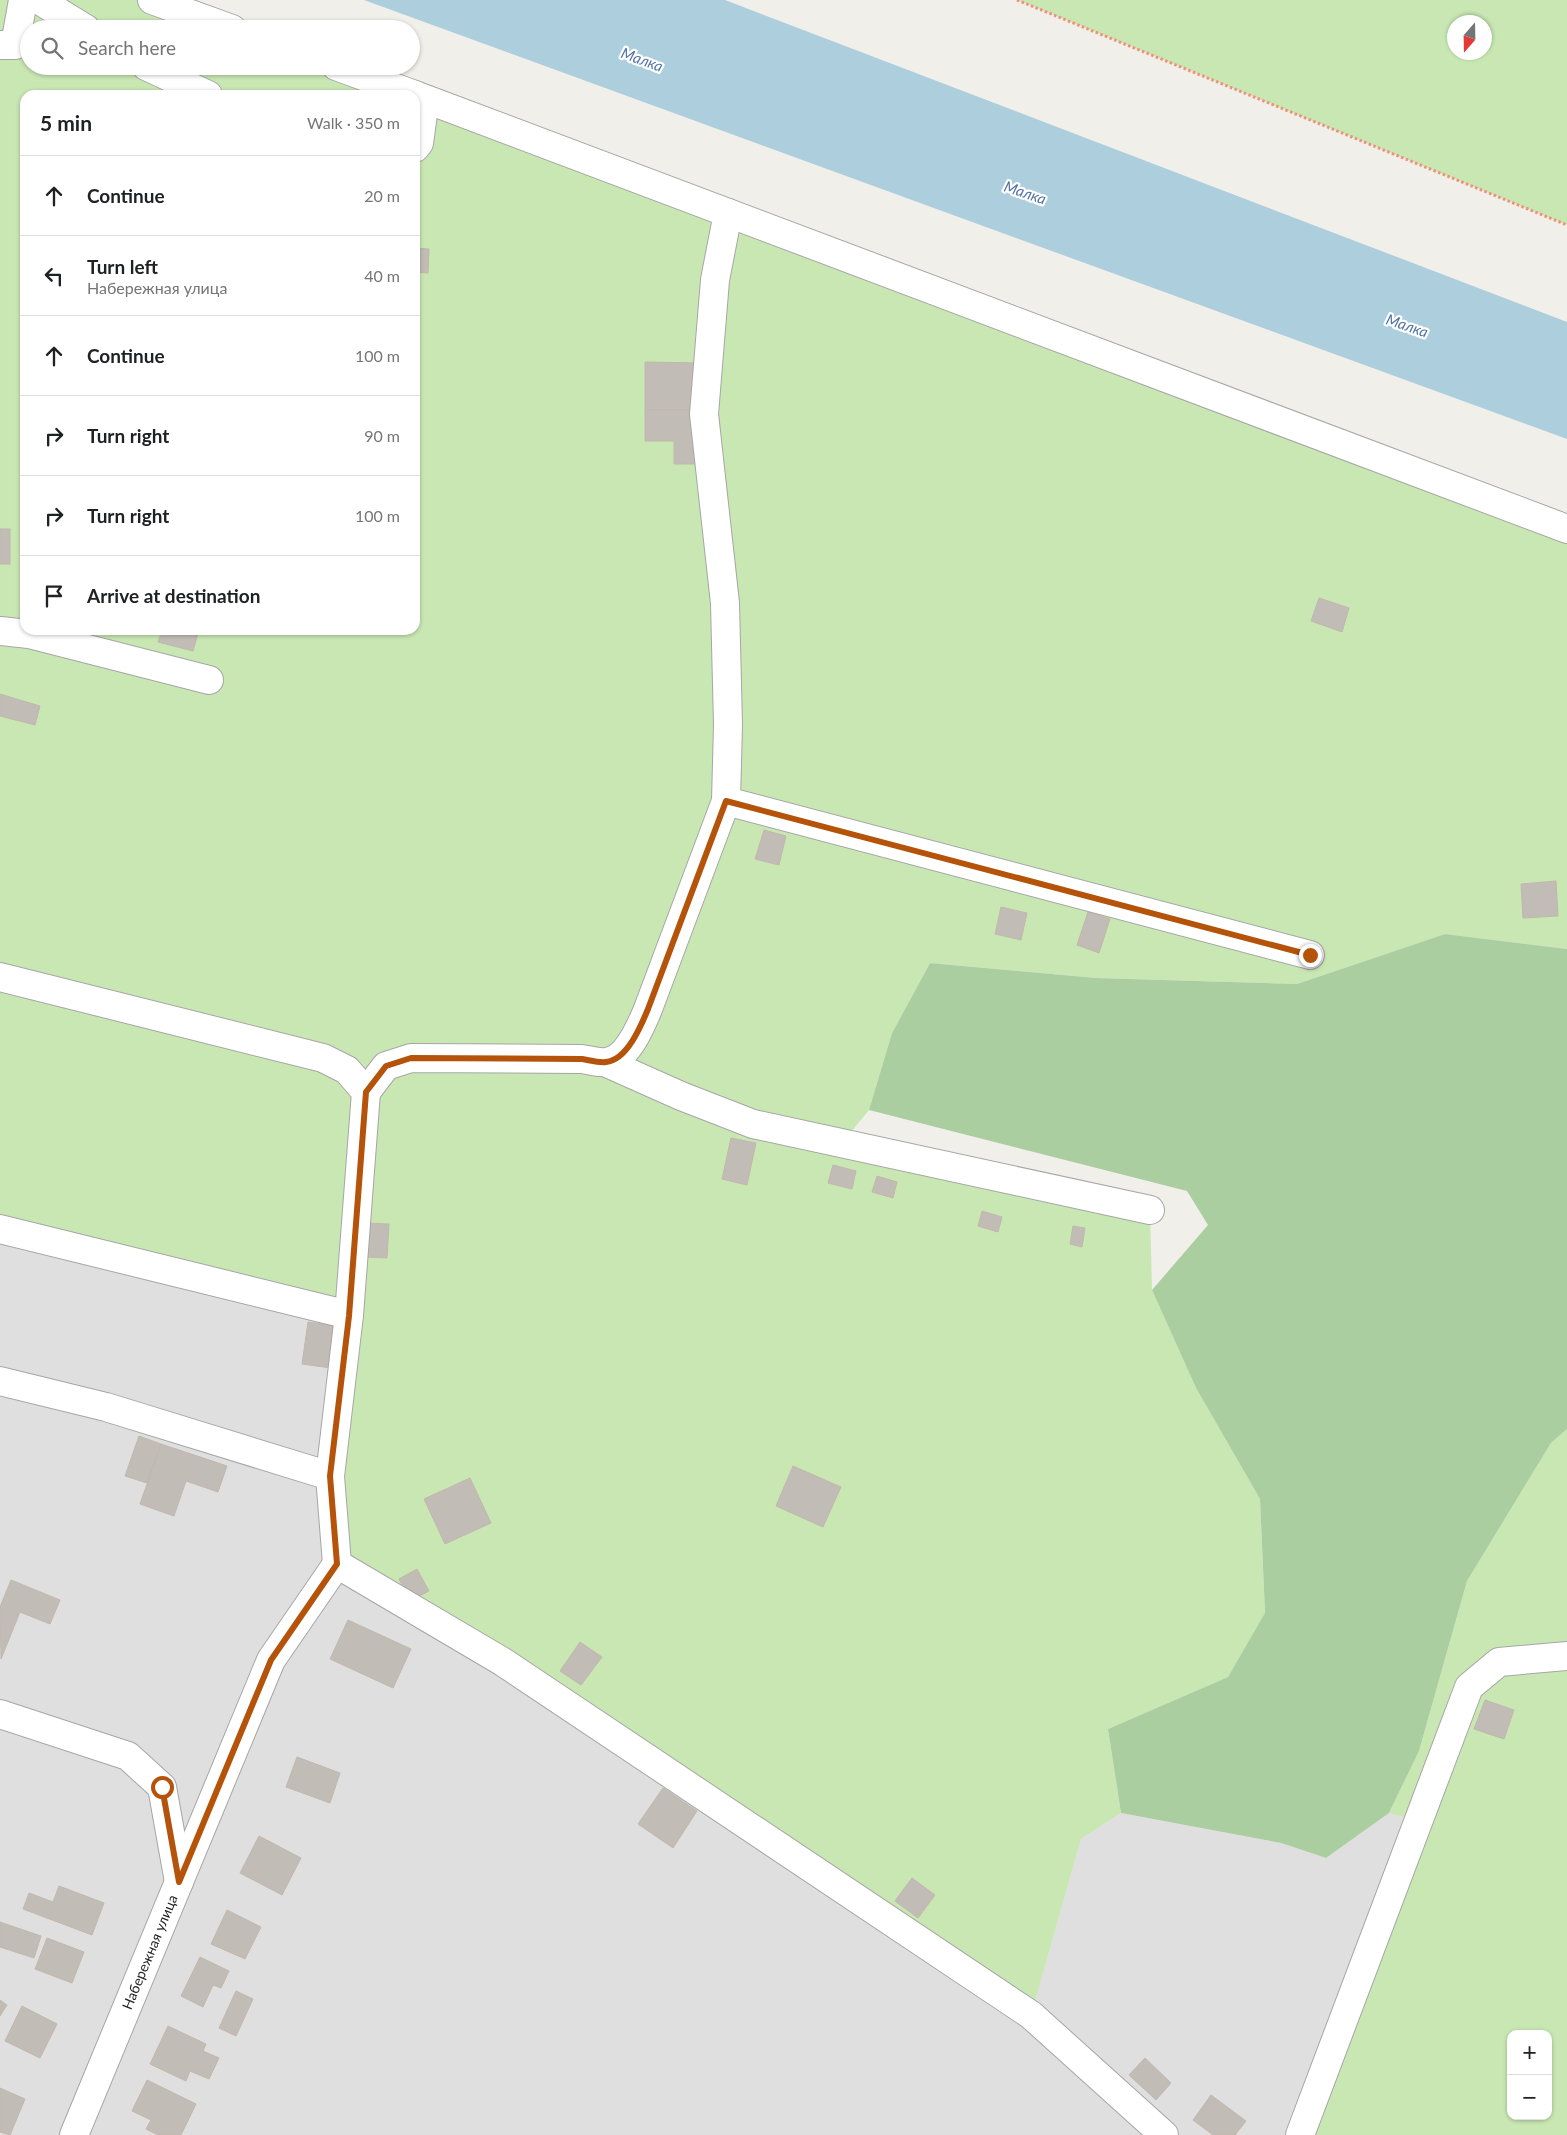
<!DOCTYPE html>
<html lang="en">
<head>
<meta charset="utf-8">
<style>
	body { margin:0; font-family:Lato,sans-serif; background:#f2f2f2; color:#202124 }
	.controls { position:absolute; right:15px; bottom:15px; display:grid; overflow:hidden; border-radius:10px; box-shadow:0 1px 4px #0004 }
	.controls button { width:45px; height:45px; display:grid; place-items:center; padding:0; border:0; border-bottom:1px solid #e0e0e0; background:#fff; color:#202124; font:25px sans-serif }
	.compass { position:absolute; left:1447px; top:15px; width:45px; height:45px; border-radius:50%; background:#fff; box-shadow:0 1px 4px #0004; rotate:200deg }
	.stop { position:absolute; width:15px; height:15px; margin:-11px; border:4px solid #b45309; border-radius:50%; background:#fff }
	.stop.end { background:#b45309; border-color:#fff; box-shadow:0 1px 5px #0008 }
	.list { margin:0; padding:0; list-style:none }
	h2 { display:flex; justify-content:space-between; align-items:center; height:65px; margin:0; padding:0 20px; font-size:21px }
	h2 small { font-size:16px; font-weight:400; color:#757577 }
	.list li { display:grid; grid-template-columns:32px 1fr auto; gap:15px; align-items:center; box-sizing:border-box; height:80px; padding:0 20px; border-top:1px solid #e0e0e0 }
	.list b { display:block; font-size:19px; white-space:nowrap }
	.list p { margin:0; font-size:16px; white-space:nowrap; color:#757577 }
	.list em { font-size:16px; font-style:normal; color:#757577 }
	.icon { flex:none; width:28px; height:28px; fill:none; stroke:currentColor; stroke-width:2; stroke-linecap:round; stroke-linejoin:round }
	.map { position:relative; flex:none; width:1567px; height:2135px; overflow:hidden }
	.search { position:absolute; background:#fff; box-shadow:0 1px 4px #0004; left:20px; top:20px; width:400px; height:55px; display:flex; align-items:center; gap:12px; box-sizing:border-box; padding:0 18px; border-radius:28px; color:#757577; font-size:19px }
	.panel { position:absolute; background:#fff; box-shadow:0 1px 4px #0004; left:20px; top:90px; width:400px; height:545px; border-radius:15px }
	.map>svg:first-child { display:block }
	.residential { fill:#e0dfdf }
	.grass { fill:#c9e7b3; fill-rule:evenodd }
	.forest { fill:#abcea1 }
	.water { fill:#adcedc }
	.building { fill:#c2bcb6; stroke:#c2b7ac }
	.lines { fill:none; stroke-linecap:round; stroke-linejoin:round }
	.minor-casing { stroke:#a6a6a6; stroke-width:30 }
	.path { stroke:#f28f7a; stroke-width:3; stroke-dasharray:2.5 2.5; stroke-linecap:butt }
	.minor { stroke:#fff; stroke-width:28 }
	.route { stroke:#b45309; stroke-width:6 }
	.labels { text-anchor:middle; stroke-width:4.5; stroke-linejoin:round; paint-order:stroke }
	.street-label { font-size:14px; fill:#222; stroke:#fff }
	.water-label { font-size:15px; font-style:italic; fill:#5074a5; stroke:#fff }
</style>
</head>
<body>
<div class="map">
<svg width="1567" height="2135" viewBox="0 0 1567 2135">
	<rect width="100%" height="100%" fill="#f1efe9"/>
	<polygon class="residential" points="0,1229 349,1315 1031,2014 1081,1839 1121,1813 1281,1843 1326,1858 1389,1813 1419,1821 1300,2135 0,2135"/>
	<g class="grass">
		<polygon points="0,0 152,0 232,29 29,29 29,66 336,66 415,95 25,95 25,630 415,630 415,95 1567,529 1567,949 1445,934 1297,984 1096,978 930,963 892,1033 869,1110 842,1143 1150,1210 1152,1290 1196,1388 1260,1499 1265,1614 1228,1677 1108,1729 1121,1813 1081,1839 1031,2015 337,1564 349,1315 0,1229"/>
		<path d="M1017,0H1567V225ZM1454,22H1484V52H1454Z"/>
		<path d="M1567,1429V2135H1300L1419,1821L1389,1813L1419,1751L1467,1581L1551,1443ZM1511,2034H1548V2116H1511Z"/>
	</g>
	<polygon class="forest" points="1445,934 1567,949 1567,1429 1551,1443 1467,1581 1419,1751 1389,1813 1326,1858 1281,1843 1121,1813 1108,1729 1228,1677 1265,1613 1260,1499 1196,1388 1152,1290 1208,1225 1187,1191 869,1110 892,1033 930,963 1096,978 1297,984"/>
	<polygon class="water" points="364,0 725,0 1567,322 1567,439"/>
	<g class="building">
		<polygon points="415,248 429,249 428,273 415,272"/>
		<polygon points="645,362 698,363 697,410 645,410"/>
		<polygon points="645,410 697,410 697,464 674,464 674,441 645,441"/>
		<rect x="0" y="529" width="10" height="35"/>
		<polygon points="1319,598 1349,608 1342,632 1311,621"/>
		<polygon points="162,630 199,630 193,651 158,642"/>
		<polygon points="0,694 40,706 35,725 0,716"/>
		<polygon points="764,830 786,836 779,865 755,859"/>
		<polygon points="1556,881 1558,916 1523,918 1521,884"/>
		<polygon points="1001,907 1027,913 1021,940 995,934"/>
		<polygon points="1088,912 1110,919 1099,953 1077,945"/>
		<polygon points="731,1138 756,1143 747,1185 722,1179"/>
		<polygon points="833,1165 856,1171 852,1189 828,1183"/>
		<polygon points="877,1176 897,1182 893,1198 872,1192"/>
		<polygon points="982,1211 1002,1217 998,1232 978,1226"/>
		<polygon points="364,1223 389,1224 387,1258 363,1257"/>
		<polygon points="1073,1226 1085,1228 1082,1247 1070,1244"/>
		<polygon points="308,1322 337,1326 331,1368 302,1364"/>
		<polygon points="139,1436 161,1444 147,1483 125,1476"/>
		<polygon points="161,1444 227,1466 218,1492 186,1481 174,1516 140,1504"/>
		<polygon points="793,1466 841,1487 823,1527 776,1506"/>
		<polygon points="470,1478 491,1523 445,1544 424,1499"/>
		<polygon points="417,1569 429,1591 410,1601 399,1579"/>
		<polygon points="11,1580 60,1600 50,1624 20,1612 1,1659 0,1607"/>
		<polygon points="348,1620 411,1649 393,1688 330,1659"/>
		<polygon points="580,1642 602,1657 581,1685 560,1671"/>
		<polygon points="1485,1700 1514,1710 1504,1739 1474,1729"/>
		<polygon points="297,1757 340,1773 330,1803 286,1787"/>
		<polygon points="663,1788 697,1811 673,1848 638,1824"/>
		<polygon points="259,1836 301,1858 282,1895 240,1873"/>
		<polygon points="912,1878 935,1895 918,1918 895,1901"/>
		<polygon points="59,1886 104,1903 92,1935 23,1909 29,1893 53,1902"/>
		<polygon points="227,1910 261,1927 245,1959 211,1944"/>
		<polygon points="0,1922 41,1936 34,1958 0,1947"/>
		<polygon points="47,1938 84,1952 72,1983 35,1969"/>
		<polygon points="200,1957 229,1971 221,1988 213,1985 203,2007 181,1996"/>
		<polygon points="236,1991 253,1999 236,2036 219,2028"/>
		<polygon points="0,2000 7,2005 0,2016"/>
		<polygon points="22,2006 57,2024 40,2058 5,2041"/>
		<polygon points="168,2026 206,2044 203,2051 219,2058 209,2079 190,2071 186,2081 150,2064"/>
		<polygon points="1145,2058 1171,2083 1156,2100 1129,2075"/>
		<polygon points="147,2080 196,2104 181,2135 158,2135 146,2129 151,2120 132,2111"/>
		<polygon points="0,2088 25,2099 10,2135 0,2132"/>
		<polygon points="1211,2095 1246,2121 1235,2135 1213,2135 1193,2120"/>
	</g>
	<g class="lines">
		<g class="minor-casing">
			<g id="minor">
				<polyline points="39,0 86,29"/>
				<polyline points="152,0 232,29"/>
				<polyline points="0,45 15,45 23,0"/>
				<polyline points="146,66 208,95"/>
				<polyline points="336,66 415,95"/>
				<polyline points="415,95 1567,529"/>
				<polyline points="415,148 419,143 425,99"/>
				<polyline points="0,631 29,634 209,680"/>
				<polyline points="726,801 1310,955"/>
				<polyline points="0,977 323,1058 347,1070 366,1092 349,1315 330,1476 337,1564"/>
				<polyline points="607,1063 681,1096 753,1124 1150,1210"/>
				<path d="M366,1092L386,1066L411,1058L582,1059C589,1060 599,1063 606,1062C627,1060 641,1026 648,1009L726,801L728,725L725,603L704,414L715,280L728,213"/>
				<polyline points="0,1229 349,1315"/>
				<polyline points="0,1381 106,1407 330,1476"/>
				<polyline points="0,1714 128,1756 162,1787 179,1882"/>
				<path id="s1" d="M74,2135L271,1660L337,1564L503,1662L1031,2015L1164,2135"/>
				<polyline points="1300,2135 1469,1687 1499,1662 1567,1656"/>
			</g>
		</g>
		<polyline class="path" points="1017,0 1567,225"/>
		<use href="#minor" class="minor"/>
	</g>
	<g class="lines">
		<path class="route" d="M162,1787L179,1882L271,1660L337,1564L330,1476L349,1316L366,1092L386,1066L411,1058L582,1059C589,1060 598,1063 606,1062C627,1060 641,1026 648,1009L726,801L1310,955"/>
	</g>
	<g class="labels">
		<g class="street-label">
			<text dy="5" stroke="none"><textPath href="#s1" startOffset="198">Набережная улица</textPath></text>
		</g>
		<g class="water-label">
			<text transform="translate(642 60) rotate(20)" y="5">Малка</text>
			<text transform="translate(1025 193) rotate(19)" y="5">Малка</text>
			<text transform="translate(1407 326) rotate(19)" y="5">Малка</text>
		</g>
	</g>
</svg>
<div class="controls">
<button>+</button>
<button>−</button>
</div>
<svg class="compass" viewBox="-18 -18 36 36"><path d="M0-13l5 13h-10z" fill="#e53935"/><path d="M0 13l5-13h-10z" fill="#757577"/></svg>
<div class="stop" style="left:162px;top:1787px"></div>
<div class="stop end" style="left:1310px;top:955px"></div>
<div class="search"><svg class="icon" aria-label="search" viewBox="0 0 24 24"><circle cx="10" cy="10" r="6"/><path d="M15 15l6 6"/></svg>Search here</div>
<section class="panel">
<h2>5 min<small>Walk · 350 m</small></h2>
<ul class="list">
<li><svg class="icon" aria-label="ahead" viewBox="0 0 24 24"><path d="M12 20V5M6 11l6-6 6 6"/></svg><div><b>Continue</b></div><em>20 m</em></li>
<li><svg class="icon" aria-label="left" viewBox="0 0 24 24"><path d="M17 20v-9H6M10 6l-5 5 5 5"/></svg><div><b>Turn left</b><p>Набережная улица</p></div><em>40 m</em></li>
<li><svg class="icon" aria-label="ahead" viewBox="0 0 24 24"><path d="M12 20V5M6 11l6-6 6 6"/></svg><div><b>Continue</b></div><em>100 m</em></li>
<li><svg class="icon" aria-label="right" viewBox="0 0 24 24"><path d="M7 20v-9h11M14 6l5 5-5 5"/></svg><div><b>Turn right</b></div><em>90 m</em></li>
<li><svg class="icon" aria-label="right" viewBox="0 0 24 24"><path d="M7 20v-9h11M14 6l5 5-5 5"/></svg><div><b>Turn right</b></div><em>100 m</em></li>
<li><svg class="icon" aria-label="arrive" viewBox="0 0 24 24"><path d="M6 21V4h12l-3 4 3 4H6"/></svg><div><b>Arrive at destination</b></div></li>
</ul>
</section>
</div>
</body>
</html>
